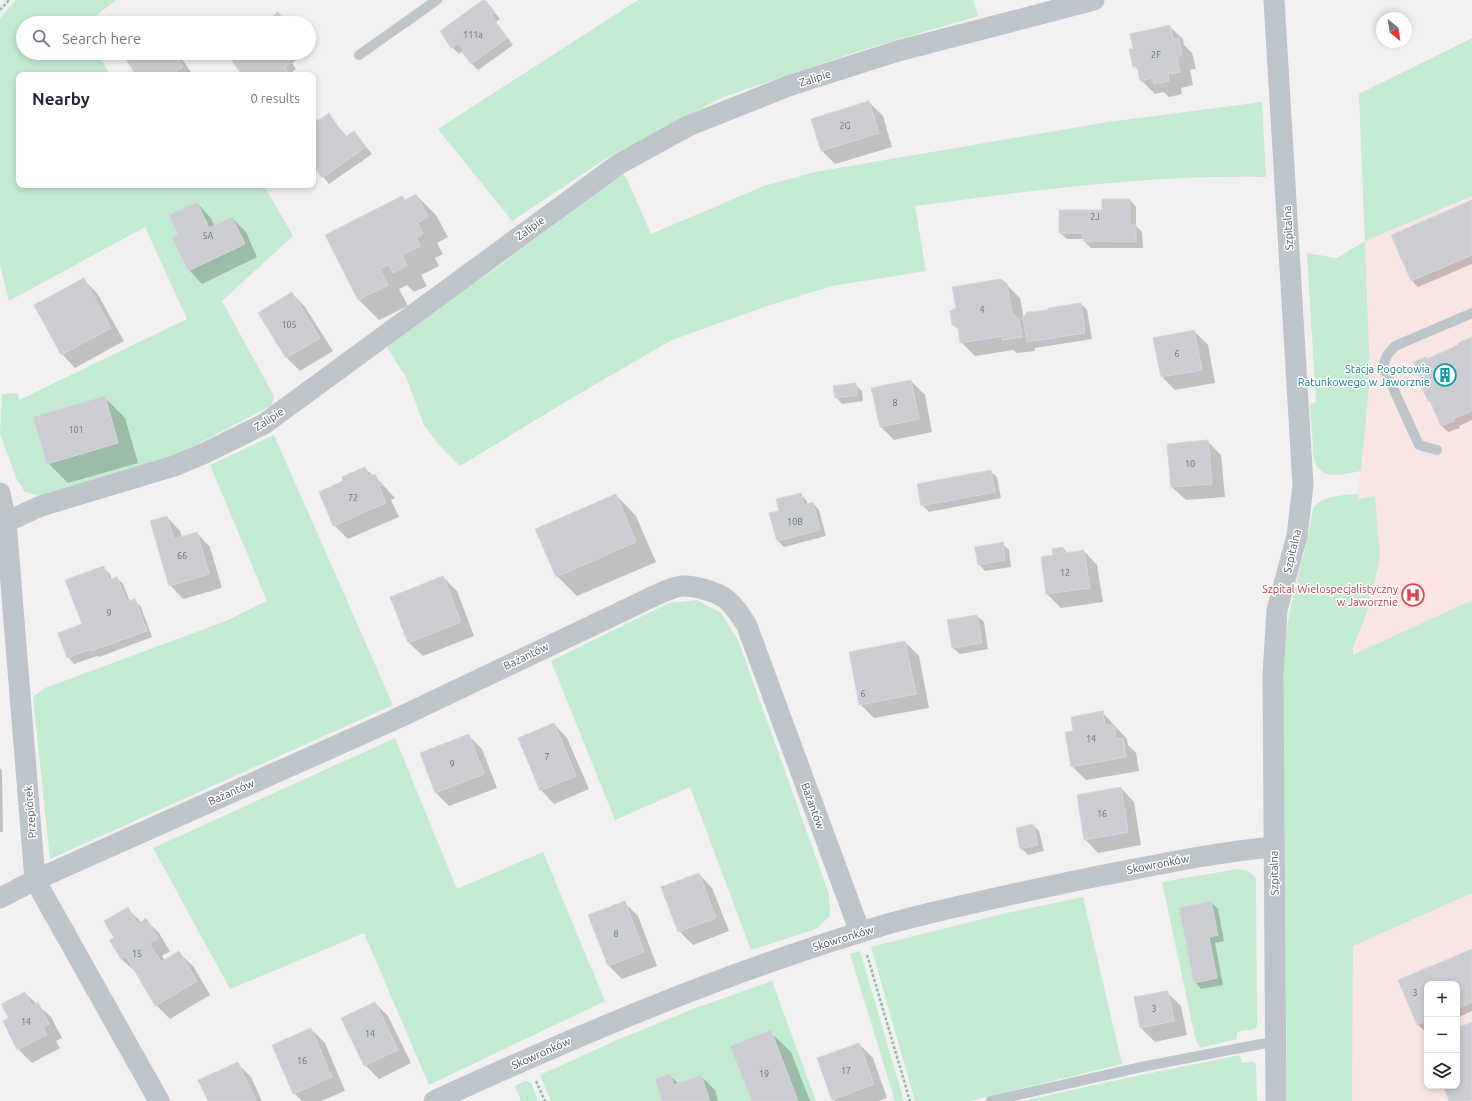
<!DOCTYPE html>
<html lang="en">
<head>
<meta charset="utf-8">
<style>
	body { margin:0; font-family:Ubuntu,sans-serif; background:#f2f2f3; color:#1f2937 }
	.controls { position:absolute; right:12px; bottom:12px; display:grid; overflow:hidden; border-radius:8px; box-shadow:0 2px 6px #0003 }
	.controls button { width:36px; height:36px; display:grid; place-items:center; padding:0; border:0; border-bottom:1px solid #e0e1e3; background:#fff; color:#1f2937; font:20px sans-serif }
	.compass { position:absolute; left:1376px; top:12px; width:36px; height:36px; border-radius:50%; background:#fff; box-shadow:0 2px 6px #0003; rotate:150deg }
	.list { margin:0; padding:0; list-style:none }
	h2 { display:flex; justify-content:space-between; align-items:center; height:52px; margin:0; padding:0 16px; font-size:17px }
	h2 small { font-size:13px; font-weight:400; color:#747a83 }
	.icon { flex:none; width:22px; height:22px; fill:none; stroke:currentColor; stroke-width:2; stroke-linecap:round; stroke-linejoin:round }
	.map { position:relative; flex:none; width:1472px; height:1101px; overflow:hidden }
	.search { position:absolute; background:#fff; box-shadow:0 2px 6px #0003; left:16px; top:16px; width:300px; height:44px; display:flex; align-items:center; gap:10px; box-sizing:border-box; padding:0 14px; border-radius:22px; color:#747a83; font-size:15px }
	.panel { position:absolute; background:#fff; box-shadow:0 2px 6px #0003; left:16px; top:72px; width:300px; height:116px; border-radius:8px }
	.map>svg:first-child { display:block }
	.medical { fill:#f9e5e4; fill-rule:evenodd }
	.green { fill:#c3ebd1 }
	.shadow { fill:#0003 }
	.building { fill:#cbcdd2; stroke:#d5d7db }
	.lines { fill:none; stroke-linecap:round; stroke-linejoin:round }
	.path { stroke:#7fc6a0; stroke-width:2.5; stroke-dasharray:3 2; stroke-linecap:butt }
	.lane { stroke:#bdc5cb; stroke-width:10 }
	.street { stroke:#bdc5cb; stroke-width:21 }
	.labels { text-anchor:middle; stroke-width:3; stroke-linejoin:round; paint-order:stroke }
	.number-label { font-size:9px; fill:#6a727a }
	.street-label { font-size:11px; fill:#4a545c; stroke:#fff }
	.culture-label { font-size:11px; fill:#0d838f; stroke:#fff; text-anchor:end }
	.health-label { font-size:11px; fill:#be3a42; stroke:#fff; text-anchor:end }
</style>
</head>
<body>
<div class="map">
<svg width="1472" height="1101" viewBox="0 0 1472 1101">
	<rect width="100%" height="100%" fill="#f2f0f0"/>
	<path class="medical" d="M1472,38V1101H1352L1354,535L1370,376L1359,94ZM1427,984H1457V1086H1427Z"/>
	<g class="green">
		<polygon points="16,0 116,0 87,23 23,23 23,53 98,53 110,75 19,75 19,185 264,185 293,236 222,301 274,396 272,405 171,458 40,496 25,492 17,480 0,434 2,394 18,393 19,400 187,319 145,227 9,301 0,264 0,18"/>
		<polygon points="638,0 973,0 978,16 859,51 721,98 610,156 512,221 438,129"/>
		<path d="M1472,38V196L1365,241L1370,376L1361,471C1342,474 1323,482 1314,461L1310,405L1316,402L1307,253L1337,258L1365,241L1359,94Z"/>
		<path d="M1262,102L1266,177C1149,174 1032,191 915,206L926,271L832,286L764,307L672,340L577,395L460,466L438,444L424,425L406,377L383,341L488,274L623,174L627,179L651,234L764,186L815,172L1108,122Z"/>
		<polygon points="274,435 393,705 50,859 33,697 45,688 226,621 267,601 210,465"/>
		<path d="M1359,494L1358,499L1375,496L1380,556L1370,604L1353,648V655L1472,600V893L1353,946L1352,1101H1287L1283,678C1284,658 1285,636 1289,616C1296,580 1308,545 1313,508C1324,494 1343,496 1359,494Z"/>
		<polygon points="697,600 721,613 738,640 829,894 830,916 816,929 751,950 690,787 615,820 551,661 669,603"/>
		<polygon points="395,738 457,889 543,852 605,1001 429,1085 364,933 230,989 153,848"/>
		<path d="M1238,869C1246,871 1252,871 1256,879L1257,1025L1255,1029L1237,1032V1039L1200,1048L1195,1037L1162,882Z"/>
		<polygon points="1083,897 1122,1064 970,1101 915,1101 871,947 1002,914"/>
		<polygon points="860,951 904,1101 895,1101 850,954"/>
		<polygon points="772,981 816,1101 551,1101 540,1075 617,1040 693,1009"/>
		<polygon points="1240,1055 1242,1063 1253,1062 1256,1064 1257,1101 1023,1101 1122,1079"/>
		<polygon points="526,1081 531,1083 538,1101 521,1101 515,1086"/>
	</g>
	<g class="shadow">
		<polygon points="485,0 500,19 496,22 513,45 478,70 471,63 463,51 459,54 452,47"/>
		<polygon points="1169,26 1183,39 1184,45 1192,53 1196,69 1190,70 1193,85 1181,88 1182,94 1169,97 1164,92 1155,94 1141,80 1139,71 1134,66 1134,50"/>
		<polygon points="124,53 178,53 193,75 137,75"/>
		<polygon points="245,53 305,53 292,63 296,69 290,74 291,75 243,75"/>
		<polygon points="869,102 883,116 892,147 835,164 822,151"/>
		<polygon points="329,115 347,137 354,132 372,154 329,184 313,164 313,121 319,121"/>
		<polygon points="416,195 436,215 448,237 437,243 443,254 435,258 439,266 421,275 427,286 414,292 407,285 399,289 408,306 379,320 359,300 327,236 402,197 406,201"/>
		<polygon points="1130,200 1136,207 1136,226 1142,232 1143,248 1091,248 1084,241 1084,239 1067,239 1060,233 1103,211"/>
		<polygon points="1472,202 1472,264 1418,287 1412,281"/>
		<polygon points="197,203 210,217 215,226 232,218 246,232 257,257 202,284 189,270"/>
		<polygon points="83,279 97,293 124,341 75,368 62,354"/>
		<polygon points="1006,284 1020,298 1024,319 1049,311 1081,304 1087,310 1092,339 1035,348 1035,351 1017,353 1013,350 975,356 961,342 960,331 953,325"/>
		<polygon points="292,293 305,307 333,351 300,371 287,358"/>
		<polygon points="1194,331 1208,345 1215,383 1175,390 1162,377"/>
		<polygon points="1472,338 1472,420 1459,426 1460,428 1448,432 1442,426 1433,405 1429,401 1425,387 1426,358 1427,359 1460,346"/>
		<polygon points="911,381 925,395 932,432 894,440 880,426"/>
		<polygon points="855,384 862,391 863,401 842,404 836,397"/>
		<polygon points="104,397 125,418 138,463 68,483 48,463"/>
		<polygon points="1208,442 1221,455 1225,497 1186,500 1172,487"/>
		<polygon points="365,468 373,476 374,475 394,497 395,498 391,500 399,517 348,539 334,525 345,482"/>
		<polygon points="990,471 997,477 1001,498 929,512 922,505"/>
		<polygon points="800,494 807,501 808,505 813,503 819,510 826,536 784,547 778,541 780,512"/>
		<polygon points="616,495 636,516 656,562 577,596 557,576"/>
		<polygon points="167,517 180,531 182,537 197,533 210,547 222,588 183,599 170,585"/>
		<polygon points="1002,543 1009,550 1011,567 985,571 979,564"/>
		<polygon points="1063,548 1068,554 1084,551 1097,565 1103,602 1061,608 1047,594 1042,558 1054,556"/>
		<polygon points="103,567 110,574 112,580 117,578 123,584 130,602 134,600 141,607 152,637 99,657 97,656 74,664 68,657 83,625"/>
		<polygon points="443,577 457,591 474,636 423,656 409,643 391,598"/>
		<polygon points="977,616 984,622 988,649 960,654 953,648"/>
		<polygon points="905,642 919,656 929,708 874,718 860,704"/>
		<polygon points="1102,712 1127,739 1128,745 1136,753 1139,771 1086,780 1072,766 1074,731"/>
		<polygon points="554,724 567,738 589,789 554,804 541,790"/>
		<polygon points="468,735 482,749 497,788 449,806 436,793 421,753"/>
		<polygon points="0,768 2,770 3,832 0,832"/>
		<polygon points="1121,788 1134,802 1141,845 1098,853 1085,839"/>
		<polygon points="1033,825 1039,831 1044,851 1028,855 1021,848"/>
		<polygon points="699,874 712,888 729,931 693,945 679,931"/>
		<polygon points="624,902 638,916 657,966 622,979 608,965"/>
		<polygon points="1211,902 1218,909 1224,941 1215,943 1223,985 1201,989 1195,982"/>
		<polygon points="127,908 141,922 146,920 159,933 170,951 162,956 165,961 179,953 193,966 210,995 170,1019 156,1005 136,972 121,959 115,938"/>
		<polygon points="1472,950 1472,1011 1457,1018 1457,984 1427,984 1427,1030 1425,1031 1418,1025 1399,981"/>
		<polygon points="1167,992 1181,1006 1187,1035 1155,1042 1141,1028 1135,997"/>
		<polygon points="25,993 51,1017 62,1038 56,1041 60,1048 32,1063 18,1049 10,1018"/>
		<polygon points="375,1003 388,1016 411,1063 379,1079 365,1065"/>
		<polygon points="311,1029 325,1043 345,1091 321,1101 302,1101 294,1093"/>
		<polygon points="770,1032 791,1052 810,1101 753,1101"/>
		<polygon points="859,1044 873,1058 887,1098 879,1101 835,1101 833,1099"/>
		<polygon points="237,1063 251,1077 262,1101 209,1101"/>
		<polygon points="669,1075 679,1084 701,1076 715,1090 718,1101 664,1101"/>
	</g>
	<g class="building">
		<polygon points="483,0 485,0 495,12 491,15 507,38 471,64 462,52 464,50 458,43 451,48 440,31"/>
		<polygon points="278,12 286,23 264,23 267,20"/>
		<polygon points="1170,25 1173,39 1179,38 1182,55 1177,57 1180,72 1168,74 1169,81 1154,84 1153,78 1140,81 1137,66 1133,67 1129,49 1133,49 1130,34"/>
		<polygon points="122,53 175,53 183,67 171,75 136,75"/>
		<polygon points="243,53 290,53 286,56 291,63 285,67 290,75 242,75 232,61"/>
		<polygon points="869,101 879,133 821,151 811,119"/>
		<polygon points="329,113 345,137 354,131 366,147 322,178 313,165 313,120 319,120"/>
		<polygon points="416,194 428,217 417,223 423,234 416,238 420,246 402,255 407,265 393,273 389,264 380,269 388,285 358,300 325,235 402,196 405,200"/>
		<polygon points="1102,199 1130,199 1130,225 1136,225 1136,242 1083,241 1083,233 1059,233 1059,210 1102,210"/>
		<polygon points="1472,200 1472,255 1411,281 1391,235"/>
		<polygon points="197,202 209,228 232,217 245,244 188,271 172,238 178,235 169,215"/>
		<polygon points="84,278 111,328 61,355 34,305"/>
		<polygon points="1001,279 1007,284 1012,314 1019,319 1022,337 1002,340 1002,336 960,343 958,327 952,325 950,311 956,308 952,287"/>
		<polygon points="292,292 320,338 286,358 258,313"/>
		<polygon points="1081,303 1085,333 1027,342 1023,319 1027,312 1048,310 1048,308"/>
		<polygon points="1194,330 1202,370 1161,377 1153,338"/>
		<polygon points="1472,337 1472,411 1453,419 1454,421 1441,426 1430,401 1428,401 1422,388 1424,387 1413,362 1426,357 1427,359 1458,345 1458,343"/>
		<polygon points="911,380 919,419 880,427 871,388"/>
		<polygon points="856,383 857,395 835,398 833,386"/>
		<polygon points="105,396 118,443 47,464 33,417"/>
		<polygon points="1208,440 1212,484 1171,487 1167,444"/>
		<polygon points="365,467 369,476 375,474 379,483 381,482 382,485 379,486 386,503 333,526 319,492 343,481 342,477"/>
		<polygon points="991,470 995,492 921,506 917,484"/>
		<polygon points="801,493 804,505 813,502 820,530 777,541 769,513 779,511 776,499"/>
		<polygon points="616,494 636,542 556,577 535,529"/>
		<polygon points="167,516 174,539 197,532 209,574 169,586 150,521"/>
		<polygon points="1003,542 1005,560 978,565 975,547"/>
		<polygon points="1063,547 1064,553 1084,550 1090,588 1046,594 1041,557 1053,555 1052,549"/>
		<polygon points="104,566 109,580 117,577 127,602 135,599 147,631 91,651 91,649 67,658 58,633 82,624 65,580"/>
		<polygon points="443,576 461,622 408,643 390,597"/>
		<polygon points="977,615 982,643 952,648 947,620"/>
		<polygon points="905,641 916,694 859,705 849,652"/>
		<polygon points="1103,711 1105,726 1114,724 1116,739 1123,738 1126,757 1071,767 1065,732 1073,731 1071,717"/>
		<polygon points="554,723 576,776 540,791 518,738"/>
		<polygon points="469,734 484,774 435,793 420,753"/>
		<polygon points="1121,787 1128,832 1084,840 1077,795"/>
		<polygon points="1033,824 1038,845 1020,849 1016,828"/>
		<polygon points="699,873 716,918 678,932 661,887"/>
		<polygon points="625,901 644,952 608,966 588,915"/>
		<polygon points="1211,901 1218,935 1209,937 1217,978 1194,983 1179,908"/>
		<polygon points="128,907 138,924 146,918 158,938 149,943 161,962 179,951 197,981 155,1006 126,956 121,959 109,940 114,938 104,921"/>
		<polygon points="1472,949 1472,1002 1457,1009 1457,984 1427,984 1427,1021 1417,1025 1398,980"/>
		<polygon points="1168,991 1174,1021 1140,1028 1134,997"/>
		<polygon points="25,992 32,1006 38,1002 49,1024 43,1027 47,1035 17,1050 3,1021 9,1018 1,1004"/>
		<polygon points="375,1002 398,1050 364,1066 341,1018"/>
		<polygon points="1472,1022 1472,1100 1469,1101 1449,1101 1443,1086 1457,1086 1457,1028"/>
		<polygon points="311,1028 332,1077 293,1094 272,1045"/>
		<polygon points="771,1030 798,1101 752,1101 730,1046"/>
		<polygon points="859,1043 874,1084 832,1100 817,1058"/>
		<polygon points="238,1062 256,1101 208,1101 198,1080"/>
		<polygon points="670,1074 674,1085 701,1075 710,1101 662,1101 655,1079"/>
	</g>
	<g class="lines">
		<g class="path">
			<polyline points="0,10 9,0"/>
			<polyline points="867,955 910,1101"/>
			<polyline points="536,1081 545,1101"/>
		</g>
		<g class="lane">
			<polyline points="359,55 437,0"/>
			<polyline points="1437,450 1419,445 1383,366 1387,355 1395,346 1472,313"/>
			<polyline points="991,1101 1146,1066 1261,1044 1277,1042"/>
		</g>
		<g class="street">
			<polyline points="1274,0 1303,485 1297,536 1277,610 1273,675 1276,1101"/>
			<polyline points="0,493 6,522 35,880 159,1101"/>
			<polyline points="0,523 6,522 41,506 174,466 205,453 264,424 619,164 688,126 791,85 898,51 1094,0"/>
			<path d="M0,898L35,880L396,719L625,610C638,604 669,587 682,586C694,585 717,592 726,599C735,606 741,616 747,626L860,932"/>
			<path d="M434,1101C572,1038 712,978 858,933C897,920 938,911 978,902C1018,893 1059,884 1099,876C1157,865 1215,852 1274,847"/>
		</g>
	</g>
	<defs>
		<g id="building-ring" transform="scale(1.15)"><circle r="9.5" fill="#fff" stroke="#0f9aa8" stroke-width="1.5"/><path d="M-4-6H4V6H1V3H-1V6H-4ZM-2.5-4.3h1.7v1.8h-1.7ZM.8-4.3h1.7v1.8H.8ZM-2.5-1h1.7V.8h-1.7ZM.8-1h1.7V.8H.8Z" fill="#0f9aa8"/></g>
		<g id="hospital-ring" transform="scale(1.15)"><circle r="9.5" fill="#fff" stroke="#e0444e" stroke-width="1.5"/><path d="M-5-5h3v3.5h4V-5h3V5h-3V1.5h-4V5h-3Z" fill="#e0444e"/></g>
	</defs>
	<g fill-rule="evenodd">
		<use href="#building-ring" x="1445" y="375"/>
		<use href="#hospital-ring" x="1413" y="595"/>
	</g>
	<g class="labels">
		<g class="number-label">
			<text x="473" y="38">111a</text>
			<text x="1156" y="58">2F</text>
			<text x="845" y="129">2G</text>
			<text x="1095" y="220">2J</text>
			<text x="208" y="239">5A</text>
			<text x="982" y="313">4</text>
			<text x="289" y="328">105</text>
			<text x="1177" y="357">6</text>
			<text x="895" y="406">8</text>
			<text x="76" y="433">101</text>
			<text x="1190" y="467">10</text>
			<text x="353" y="501">72</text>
			<text x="795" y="525">10B</text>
			<text x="182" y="559">66</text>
			<text x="1065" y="576">12</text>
			<text x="109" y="616">9</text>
			<text x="863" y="697">6</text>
			<text x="1091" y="742">14</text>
			<text x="547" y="760">7</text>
			<text x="452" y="767">9</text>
			<text x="1102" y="817">16</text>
			<text x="616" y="937">8</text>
			<text x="137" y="957">15</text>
			<text x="1415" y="996">3</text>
			<text x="1154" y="1012">3</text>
			<text x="26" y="1025">14</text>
			<text x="370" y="1037">14</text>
			<text x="302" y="1064">16</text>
			<text x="846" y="1074">17</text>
			<text x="764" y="1077">19</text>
		</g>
		<g class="street-label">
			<text transform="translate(815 78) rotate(-18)" y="4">Zalipie</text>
			<text transform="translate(530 228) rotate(-36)" y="4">Zalipie</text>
			<text transform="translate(1288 228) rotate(-93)" y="4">Szpitalna</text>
			<text transform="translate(269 419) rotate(-33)" y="4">Zalipie</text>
			<text transform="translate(1292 551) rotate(-77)" y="4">Szpitalna</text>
			<text transform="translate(526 656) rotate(-26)" y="4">Bażantów</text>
			<text transform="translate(231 792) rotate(-24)" y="4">Bażantów</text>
			<text transform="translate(813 806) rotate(70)" y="4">Bażantów</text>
			<text transform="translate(30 812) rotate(-95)" y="4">Przepiórek</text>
			<text transform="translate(1158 864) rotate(-11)" y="4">Skowronków</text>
			<text transform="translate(1274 873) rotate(-91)" y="4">Szpitalna</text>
			<text transform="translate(843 938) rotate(-17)" y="4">Skowronków</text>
			<text transform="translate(541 1053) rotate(-24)" y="4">Skowronków</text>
		</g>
		<g class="culture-label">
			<text x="1430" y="373">Stacja Pogotowia<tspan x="1430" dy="13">Ratunkowego w Jaworznie</tspan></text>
		</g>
		<g class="health-label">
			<text x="1398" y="593">Szpital Wielospecjalistyczny<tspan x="1398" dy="13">w Jaworznie</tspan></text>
		</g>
	</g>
</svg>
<div class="controls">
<button>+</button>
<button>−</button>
<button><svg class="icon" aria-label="layers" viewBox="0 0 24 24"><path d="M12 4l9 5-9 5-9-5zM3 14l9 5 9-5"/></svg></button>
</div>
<svg class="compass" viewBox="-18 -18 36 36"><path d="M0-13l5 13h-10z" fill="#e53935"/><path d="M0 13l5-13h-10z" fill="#747a83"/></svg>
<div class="search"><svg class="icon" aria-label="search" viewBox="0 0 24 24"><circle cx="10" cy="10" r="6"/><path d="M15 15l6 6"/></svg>Search here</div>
<section class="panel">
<h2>Nearby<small>0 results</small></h2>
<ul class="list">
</ul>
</section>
</div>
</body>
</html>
